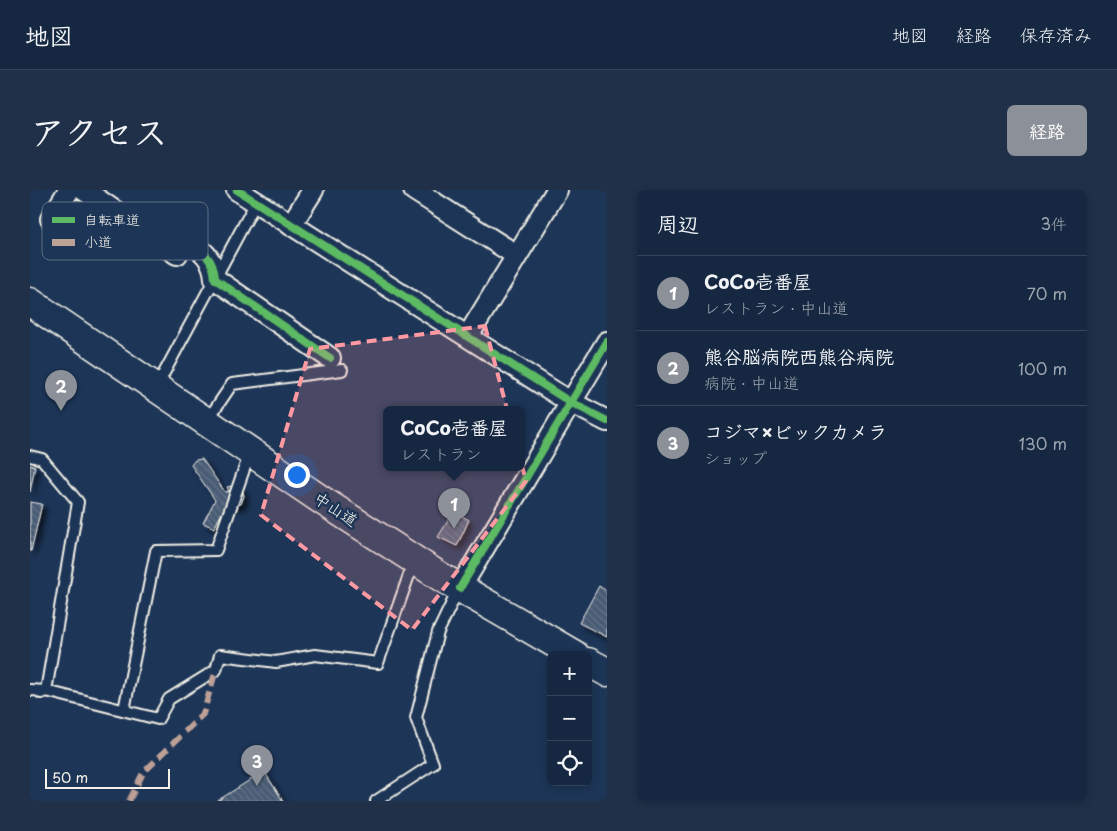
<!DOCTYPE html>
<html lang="ja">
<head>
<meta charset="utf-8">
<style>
	body { margin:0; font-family:"Playpen Sans","Klee One",sans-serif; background:#1f3048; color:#f1f3f6 }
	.controls { position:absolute; right:15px; bottom:15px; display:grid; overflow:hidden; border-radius:8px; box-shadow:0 2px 8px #0003 }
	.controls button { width:45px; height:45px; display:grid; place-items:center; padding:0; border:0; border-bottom:1px solid #35445a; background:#162841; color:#f1f3f6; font:25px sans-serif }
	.scale { position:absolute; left:15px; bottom:12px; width:125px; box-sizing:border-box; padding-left:5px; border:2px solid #f4f1e8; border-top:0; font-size:14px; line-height:18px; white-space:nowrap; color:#f4f1e8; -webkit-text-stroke:4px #1d3557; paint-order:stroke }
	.you { position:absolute; left:266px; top:284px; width:18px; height:18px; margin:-12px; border:4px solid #fff; border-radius:50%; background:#1a73e8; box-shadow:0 0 0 8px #1a73e833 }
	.badge { display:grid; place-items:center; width:32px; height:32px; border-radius:50%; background:#8c9099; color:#fff; font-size:16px; font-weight:700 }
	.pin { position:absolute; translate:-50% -41px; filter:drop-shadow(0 1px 2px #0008) }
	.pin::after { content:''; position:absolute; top:26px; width:18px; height:15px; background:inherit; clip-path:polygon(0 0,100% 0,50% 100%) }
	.popup { position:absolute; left:353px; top:216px; width:142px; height:65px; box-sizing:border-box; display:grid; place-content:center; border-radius:8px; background:#162841; filter:drop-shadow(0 1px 4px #0005); font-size:16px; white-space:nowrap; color:#9ea6b1 }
	.popup b { font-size:19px; color:#f1f3f6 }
	.popup::after { content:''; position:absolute; left:50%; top:100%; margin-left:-10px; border:10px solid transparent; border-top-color:#162841 }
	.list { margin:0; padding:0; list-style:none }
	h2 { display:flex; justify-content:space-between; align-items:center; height:65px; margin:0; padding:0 20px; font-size:21px }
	h2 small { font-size:16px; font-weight:400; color:#9ea6b1 }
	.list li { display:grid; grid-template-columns:32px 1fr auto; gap:15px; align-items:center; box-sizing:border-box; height:75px; padding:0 20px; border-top:1px solid #35445a }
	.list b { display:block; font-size:19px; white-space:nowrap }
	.list p { margin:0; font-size:16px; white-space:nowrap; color:#9ea6b1 }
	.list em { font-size:16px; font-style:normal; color:#9ea6b1 }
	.icon { flex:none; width:28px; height:28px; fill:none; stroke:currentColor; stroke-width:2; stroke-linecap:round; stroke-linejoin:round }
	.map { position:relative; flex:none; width:577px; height:611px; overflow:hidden; border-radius:8px }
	header { display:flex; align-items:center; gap:30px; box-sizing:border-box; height:70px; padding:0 25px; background:#162841; border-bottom:1px solid #35445a }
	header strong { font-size:24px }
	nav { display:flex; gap:28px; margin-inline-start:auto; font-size:18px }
	.intro { display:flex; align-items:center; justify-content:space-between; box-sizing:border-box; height:120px; padding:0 30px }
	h1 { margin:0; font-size:35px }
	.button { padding:12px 22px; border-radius:8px; background:#8c9099; color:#fff; font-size:18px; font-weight:700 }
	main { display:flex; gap:30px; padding:0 30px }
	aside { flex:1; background:#162841; border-radius:8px; box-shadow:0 2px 8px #0003 }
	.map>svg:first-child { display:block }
	.building { fill:url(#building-back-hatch); stroke:#f4f1e8; filter:url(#shadow) }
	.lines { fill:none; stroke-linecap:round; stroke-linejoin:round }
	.lane-casing { stroke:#f4f1e8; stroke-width:14 }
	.street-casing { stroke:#f4f1e8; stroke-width:24 }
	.highway-casing { stroke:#f4f1e8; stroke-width:31 }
	.lane { stroke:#1d3557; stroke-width:10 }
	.street { stroke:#1d3557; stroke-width:20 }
	.highway { stroke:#1d3557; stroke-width:28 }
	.quiet { stroke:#bda197; stroke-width:6; stroke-dasharray:12 6; stroke-linecap:butt }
	.cycleway-casing { stroke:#1d3557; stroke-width:11 }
	.cycleway { stroke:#5cba63; stroke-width:8 }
	.marked { fill:#ff9aa2; fill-opacity:0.2; stroke:#ff9aa2; stroke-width:4; stroke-dasharray:10 6; stroke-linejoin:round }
	.labels { text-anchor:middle; stroke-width:5; stroke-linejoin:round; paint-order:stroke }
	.street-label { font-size:16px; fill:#f4f1e8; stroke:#1d3557 }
	.key { fill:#1d3557; stroke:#5e6d82; stroke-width:1 }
	.key-label { font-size:14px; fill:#f4f1e8 }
</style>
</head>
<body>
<header>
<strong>地図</strong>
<nav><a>地図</a><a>経路</a><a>保存済み</a></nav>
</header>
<div class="intro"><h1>アクセス</h1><a class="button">経路</a></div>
<main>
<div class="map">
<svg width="577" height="611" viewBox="0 0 577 611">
	<defs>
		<pattern id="building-back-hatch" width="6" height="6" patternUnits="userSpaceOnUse" patternTransform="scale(1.25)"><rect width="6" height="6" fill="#485b74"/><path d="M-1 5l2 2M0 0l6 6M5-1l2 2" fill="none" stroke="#637388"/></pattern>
		<filter id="shadow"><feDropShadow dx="4.5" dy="4.5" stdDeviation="2.5" flood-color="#0009"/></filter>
	</defs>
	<rect width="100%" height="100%" fill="#1d3557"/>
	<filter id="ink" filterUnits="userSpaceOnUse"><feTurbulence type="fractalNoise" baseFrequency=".02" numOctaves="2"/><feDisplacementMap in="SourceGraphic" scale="10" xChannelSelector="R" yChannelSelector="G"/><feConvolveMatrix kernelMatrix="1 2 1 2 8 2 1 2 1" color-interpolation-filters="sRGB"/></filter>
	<g filter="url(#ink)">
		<g class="building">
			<polygon points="172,269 195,302 199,301 197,297 206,295 212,298 214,306 211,314 195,317 184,338 173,333 185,310 161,275 165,270"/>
			<polygon points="0,275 5,276 0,302"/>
			<polygon points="0,312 12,314 1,361 0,361"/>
			<polygon points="424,321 439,330 427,356 408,347"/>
			<polygon points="569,396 577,401 577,447 549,433"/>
			<polygon points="234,581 253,611 187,611"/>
		</g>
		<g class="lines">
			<g class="lane-casing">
				<g id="lane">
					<polyline points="127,196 226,12"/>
					<polyline points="177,231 202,194 312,180"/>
					<polyline points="0,266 12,269 48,312 16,501 11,503"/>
					<polyline points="0,500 16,501 128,529 139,509 186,480 190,465 246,472 285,465 348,473 384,371"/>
					<polyline points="94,520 126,361 186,360 220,262"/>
					<polyline points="346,611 403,574 386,528 408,442 429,398"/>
				</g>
			</g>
			<g class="street-casing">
				<g id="street">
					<polyline points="54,0 147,64"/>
					<polyline points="207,0 540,212 577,231"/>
					<polyline points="384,0 486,65"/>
					<polyline points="21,29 39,0"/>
					<polyline points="261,35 283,0"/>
					<path d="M138,58L147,42C165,56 184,64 185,89L300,168"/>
					<polyline points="438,146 527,0"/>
					<polyline points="430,398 577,152"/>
				</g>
			</g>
			<g class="highway-casing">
				<g id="highway">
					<polyline points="0,112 293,311 411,387 545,465"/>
					<polyline points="558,472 577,482"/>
				</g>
			</g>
			<use href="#lane" class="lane"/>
			<use href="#street" class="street"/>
			<use href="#highway" class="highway"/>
			<polyline class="quiet" points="99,611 113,583 173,524 186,480"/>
			<g class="cycleway-casing">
				<g id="cycleway">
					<polyline points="207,0 540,212 577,231"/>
					<path d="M138,58L147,42C165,56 184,64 185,89L300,168"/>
					<polyline points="430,398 577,152"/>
				</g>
			</g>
			<use href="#cycleway" class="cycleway"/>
		</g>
	</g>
	<path class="marked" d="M455,136L496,291L382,440L231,325L280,159Z"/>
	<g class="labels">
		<g class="street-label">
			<text transform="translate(306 319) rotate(33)" y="6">中山道</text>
		</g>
	</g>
	<rect x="12" y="12" width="166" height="58" rx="8" class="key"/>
	<rect x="22" y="27" width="23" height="6" fill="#5cba63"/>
	<rect x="22" y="49" width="23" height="7" fill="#bda197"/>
	<g class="key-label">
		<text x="54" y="35">自転車道</text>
		<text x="54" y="57">小道</text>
	</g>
</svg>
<div class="controls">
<button>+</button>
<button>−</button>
<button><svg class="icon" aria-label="locate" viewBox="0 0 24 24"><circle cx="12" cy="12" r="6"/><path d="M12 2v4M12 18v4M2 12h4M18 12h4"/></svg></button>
</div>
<div class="scale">50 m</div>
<div class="you"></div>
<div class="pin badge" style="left:424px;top:339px">1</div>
<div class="popup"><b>CoCo壱番屋</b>レストラン</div>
<div class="pin badge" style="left:31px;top:221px">2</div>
<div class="pin badge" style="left:227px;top:596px">3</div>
</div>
<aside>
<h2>周辺<small>3件</small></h2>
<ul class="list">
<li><span class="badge">1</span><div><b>CoCo壱番屋</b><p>レストラン · 中山道</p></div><em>70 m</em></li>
<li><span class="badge">2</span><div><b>熊谷脳病院西熊谷病院</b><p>病院 · 中山道</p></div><em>100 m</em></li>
<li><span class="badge">3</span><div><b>コジマ×ビックカメラ</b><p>ショップ</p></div><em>130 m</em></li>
</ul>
</aside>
</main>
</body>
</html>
